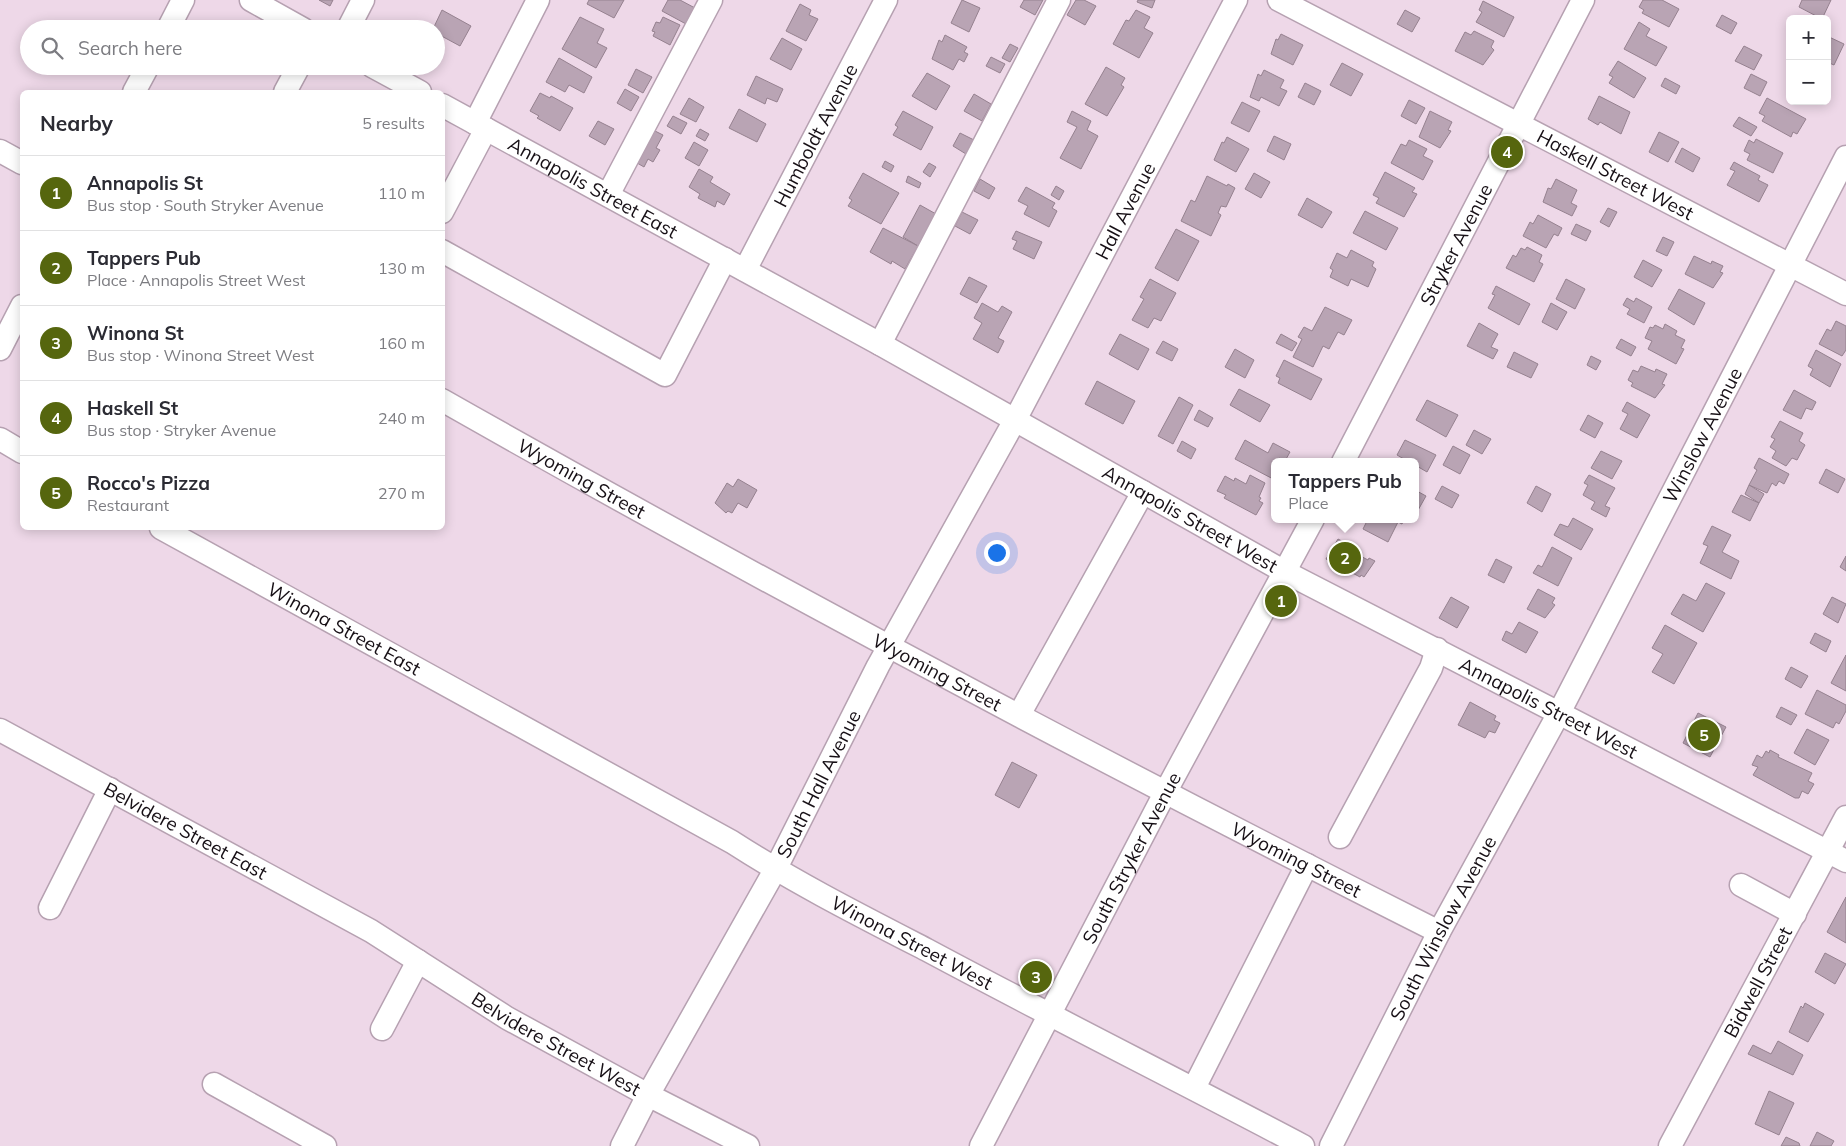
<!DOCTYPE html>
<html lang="en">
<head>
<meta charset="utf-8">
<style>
	body { margin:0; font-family:Mulish,sans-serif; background:#f7f7f7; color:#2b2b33 }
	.controls { position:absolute; right:15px; top:15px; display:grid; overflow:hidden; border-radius:8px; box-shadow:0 2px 12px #0003 }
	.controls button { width:45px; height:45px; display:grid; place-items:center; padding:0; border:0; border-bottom:1px solid #e1e1e2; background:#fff; color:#2b2b33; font:25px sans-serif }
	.you { position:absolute; left:996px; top:552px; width:18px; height:18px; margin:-12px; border:4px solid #fff; border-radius:50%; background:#1a73e8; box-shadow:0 0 0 8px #1a73e833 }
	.badge { display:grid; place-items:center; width:32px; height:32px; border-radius:50%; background:#56660e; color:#fff; font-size:16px; font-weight:700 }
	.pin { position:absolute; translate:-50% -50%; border:2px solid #fff; box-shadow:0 1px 5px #0006 }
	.popup { position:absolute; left:1271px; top:458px; width:148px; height:65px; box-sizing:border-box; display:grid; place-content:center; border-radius:8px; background:#fff; filter:drop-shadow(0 1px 4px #0005); font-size:16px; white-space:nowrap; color:#7c7c81 }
	.popup b { font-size:19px; color:#2b2b33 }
	.popup::after { content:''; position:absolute; left:50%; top:100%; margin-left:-10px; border:10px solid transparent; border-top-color:#fff }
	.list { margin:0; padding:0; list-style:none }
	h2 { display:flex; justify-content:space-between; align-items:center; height:65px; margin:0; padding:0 20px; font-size:21px }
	h2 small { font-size:16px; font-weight:400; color:#7c7c81 }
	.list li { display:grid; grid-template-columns:32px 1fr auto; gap:15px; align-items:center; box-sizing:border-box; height:75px; padding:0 20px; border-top:1px solid #e1e1e2 }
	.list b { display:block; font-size:19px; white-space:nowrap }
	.list p { margin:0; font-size:16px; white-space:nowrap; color:#7c7c81 }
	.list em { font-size:16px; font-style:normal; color:#7c7c81 }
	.icon { flex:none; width:28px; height:28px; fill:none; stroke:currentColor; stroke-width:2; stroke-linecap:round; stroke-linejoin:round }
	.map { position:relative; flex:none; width:1846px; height:1146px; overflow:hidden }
	.search { position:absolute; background:#fff; box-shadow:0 2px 12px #0003; left:20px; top:20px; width:425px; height:55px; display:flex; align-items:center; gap:12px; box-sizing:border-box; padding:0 18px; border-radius:28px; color:#7c7c81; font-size:19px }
	.panel { position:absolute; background:#fff; box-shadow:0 2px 12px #0003; left:20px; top:90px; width:425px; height:440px; border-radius:8px }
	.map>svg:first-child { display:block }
	.building { fill:#b9a4b4; stroke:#95818f }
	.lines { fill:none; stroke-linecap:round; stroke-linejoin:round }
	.minor-casing { stroke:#b6a1b1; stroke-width:25 }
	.minor { stroke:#fff; stroke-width:22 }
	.labels { text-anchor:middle; stroke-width:4; stroke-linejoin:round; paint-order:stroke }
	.street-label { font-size:19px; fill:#160f15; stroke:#fbe5f5 }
</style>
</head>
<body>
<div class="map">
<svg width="1846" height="1146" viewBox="0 0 1846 1146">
	<rect width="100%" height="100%" fill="#eed8e8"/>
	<g class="building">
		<polygon points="319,0 333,0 330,6"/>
		<polygon points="589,0 624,0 614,18 587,4"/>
		<polygon points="668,0 680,0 695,8 686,24 662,11"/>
		<polygon points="962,0 980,8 969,32 951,23"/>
		<polygon points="1024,0 1043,0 1035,15 1020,7"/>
		<polygon points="1076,0 1084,0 1096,6 1085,25 1067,15"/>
		<polygon points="1138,0 1155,0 1152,8 1137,2"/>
		<polygon points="1643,0 1662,0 1679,9 1669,27 1642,13 1644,10 1639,7"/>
		<polygon points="1802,0 1831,0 1822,19 1799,7"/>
		<polygon points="1483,1 1514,17 1504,37 1476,22 1482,12 1479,10"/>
		<polygon points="800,4 811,10 809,15 818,19 806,41 786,31"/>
		<polygon points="442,10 471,26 460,46 436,33 436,29 433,29"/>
		<polygon points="1136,10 1150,17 1144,28 1153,33 1139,58 1113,44 1126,20 1129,21"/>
		<polygon points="1405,10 1420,18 1412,32 1397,24"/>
		<polygon points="1722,15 1737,23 1731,34 1716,26"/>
		<polygon points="580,17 604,29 597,43 607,48 596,68 562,49"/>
		<polygon points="663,17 680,25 670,45 653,36 655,32 652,31 656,22 660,23"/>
		<polygon points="1639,22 1650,29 1646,36 1667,47 1656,66 1624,49"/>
		<polygon points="1474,31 1494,41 1491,47 1494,50 1483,65 1455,51 1465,32 1471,35"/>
		<polygon points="1281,34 1303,45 1293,65 1271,54 1276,39 1278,40"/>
		<polygon points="945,35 967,47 964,52 968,54 964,62 959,59 953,70 932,59 939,40 942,42"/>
		<polygon points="1827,36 1844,44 1834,65 1827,62"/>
		<polygon points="782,38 802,49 791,70 770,59"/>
		<polygon points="1010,44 1018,48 1010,62 1002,58"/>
		<polygon points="1744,46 1762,55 1754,70 1735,61"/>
		<polygon points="991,57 1005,64 1000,73 986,66"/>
		<polygon points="559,58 592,77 584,93 569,85 565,92 546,82"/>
		<polygon points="1618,61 1646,78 1634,98 1609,83 1613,77 1609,75"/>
		<polygon points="1342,63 1363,74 1351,96 1330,85"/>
		<polygon points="1106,67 1125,78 1121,85 1124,87 1107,116 1085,104"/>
		<polygon points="636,69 652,77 643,93 628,85"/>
		<polygon points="1264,70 1284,80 1280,88 1287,91 1279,106 1261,97 1259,101 1250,97 1258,74 1261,76"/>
		<polygon points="927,73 950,86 936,110 912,96"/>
		<polygon points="1751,74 1767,82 1760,96 1744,88"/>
		<polygon points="756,76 783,89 777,102 767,98 765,104 747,95"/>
		<polygon points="1665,78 1680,86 1676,94 1661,86"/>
		<polygon points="1305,83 1321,91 1314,105 1298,97"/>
		<polygon points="625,89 639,97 631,111 617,103"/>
		<polygon points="540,93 550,98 551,96 573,108 560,131 537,118 539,116 530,111"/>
		<polygon points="974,94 991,104 982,121 964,111"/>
		<polygon points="1599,96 1630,112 1621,134 1600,122 1598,125 1588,119"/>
		<polygon points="689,98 704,107 696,122 680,114"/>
		<polygon points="1767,98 1806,119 1797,134 1793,132 1791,137 1762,121 1765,116 1759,113"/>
		<polygon points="1409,100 1425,108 1416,124 1401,116"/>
		<polygon points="1242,102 1260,111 1249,132 1231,123"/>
		<polygon points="739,109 766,124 757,142 729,128"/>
		<polygon points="903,111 933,127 921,150 893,135 898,127 895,125"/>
		<polygon points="1072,111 1091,121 1087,130 1098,136 1081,169 1060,158 1077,127 1067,122"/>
		<polygon points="1430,111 1452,122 1448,130 1451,131 1440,148 1419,137"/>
		<polygon points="673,116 687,123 681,134 667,126"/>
		<polygon points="1739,117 1757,127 1751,136 1733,126"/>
		<polygon points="598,121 614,129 605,145 589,136"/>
		<polygon points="700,129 709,134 705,141 696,136"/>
		<polygon points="653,130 663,135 656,148 660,150 653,162 648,159 644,167 632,160"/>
		<polygon points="1659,132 1679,142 1668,162 1649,152"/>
		<polygon points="960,133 974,140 966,154 953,146"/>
		<polygon points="1274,136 1291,144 1284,160 1267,151"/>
		<polygon points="1227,137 1249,149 1236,172 1214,160 1222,142 1224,143"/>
		<polygon points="1756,139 1783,153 1773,173 1747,160 1750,154 1744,151 1749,140 1754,143"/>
		<polygon points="1409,140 1427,149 1423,156 1433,161 1423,180 1391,163 1401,144 1406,146"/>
		<polygon points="694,142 708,150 699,166 685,158"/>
		<polygon points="1682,148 1700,158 1693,172 1675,162"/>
		<polygon points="885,161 894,166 891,172 882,167"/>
		<polygon points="1734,162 1760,176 1758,180 1768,185 1759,202 1727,185 1735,171 1730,169"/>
		<polygon points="929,163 936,167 930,177 923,172"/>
		<polygon points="699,169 713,177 710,182 730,194 724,205 717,201 715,207 698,198 700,194 689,187"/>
		<polygon points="1385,172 1415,188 1412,192 1417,194 1404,217 1376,203 1379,198 1373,195"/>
		<polygon points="863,173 899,193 881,224 848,206 852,200 849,198"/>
		<polygon points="1254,173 1270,182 1261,198 1245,189"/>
		<polygon points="908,176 921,183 919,188 906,182"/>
		<polygon points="1207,176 1227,186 1228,184 1235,188 1226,207 1221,206 1218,213 1221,215 1211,236 1181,221 1191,200 1195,202"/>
		<polygon points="980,179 995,188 989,199 974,191"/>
		<polygon points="1556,179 1577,190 1571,203 1577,206 1572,216 1543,202 1548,188 1551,189"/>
		<polygon points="1056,186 1064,191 1059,200 1051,195"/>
		<polygon points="1026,187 1055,203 1052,208 1057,211 1049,227 1024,214 1028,206 1018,201"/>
		<polygon points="1307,198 1332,212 1322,228 1298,215"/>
		<polygon points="920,205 936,214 918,246 903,237"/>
		<polygon points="1608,208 1617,212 1609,227 1600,222"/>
		<polygon points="1365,211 1398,228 1386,250 1353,233"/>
		<polygon points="962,212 978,220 970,234 955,226"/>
		<polygon points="1538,215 1562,228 1558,236 1554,234 1546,248 1523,236 1530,222 1533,224"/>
		<polygon points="1576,224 1591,231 1586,241 1571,234"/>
		<polygon points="883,228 918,246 905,269 892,261 891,264 870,252"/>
		<polygon points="1176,229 1199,241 1178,281 1155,268"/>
		<polygon points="1016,231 1042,242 1034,259 1013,249 1017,241 1012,239"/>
		<polygon points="1663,237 1674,242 1667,256 1656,251"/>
		<polygon points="1527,247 1542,255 1539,262 1543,264 1534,282 1506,268 1513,255 1516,257 1521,248 1525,250"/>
		<polygon points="1351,250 1374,262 1372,266 1376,269 1368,287 1351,279 1348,286 1330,277 1333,270 1330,268 1337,253 1347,258"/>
		<polygon points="1694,256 1711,264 1712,261 1723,266 1720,272 1723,273 1713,288 1685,274"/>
		<polygon points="1643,260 1662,270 1652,287 1634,277"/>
		<polygon points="969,277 987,286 977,303 960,294"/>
		<polygon points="1150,279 1176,293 1161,321 1154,318 1148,328 1132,320 1144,299 1140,297"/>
		<polygon points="1566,279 1585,289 1575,309 1556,299"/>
		<polygon points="1496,286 1530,304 1519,325 1488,308 1495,295 1492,294"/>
		<polygon points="1679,289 1705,303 1694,325 1668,309"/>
		<polygon points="1627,298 1634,302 1636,298 1652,307 1644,323 1627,314 1630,309 1623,305"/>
		<polygon points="982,303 998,312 1002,306 1012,312 998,338 1004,341 998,353 973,339 982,323 974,318"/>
		<polygon points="1551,303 1567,312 1557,330 1542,322"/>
		<polygon points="1325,307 1352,320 1344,335 1338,332 1329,349 1323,346 1313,367 1293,357 1302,339 1298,337 1304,327 1312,331"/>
		<polygon points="1836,321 1846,326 1846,350 1842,356 1819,344 1827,329 1831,331"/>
		<polygon points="1479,323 1498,334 1491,347 1498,350 1493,359 1467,346"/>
		<polygon points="1665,324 1677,331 1675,335 1685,340 1681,348 1684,349 1676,364 1648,349 1652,341 1645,338 1650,327 1653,328 1655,325 1663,329"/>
		<polygon points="1120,334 1149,349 1138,370 1109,354"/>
		<polygon points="1281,334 1297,343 1292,351 1276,343"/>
		<polygon points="1621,339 1636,347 1631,356 1616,348"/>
		<polygon points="1163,341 1178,349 1172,361 1156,353"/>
		<polygon points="1235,349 1254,360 1245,378 1225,367"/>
		<polygon points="1816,350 1841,364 1830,387 1810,375 1813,369 1808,366"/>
		<polygon points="1514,352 1538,364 1531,378 1507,367"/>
		<polygon points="1591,356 1601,361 1596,370 1587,365"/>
		<polygon points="1284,360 1322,379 1311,400 1278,383 1280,378 1276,376"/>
		<polygon points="1641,366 1655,372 1656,369 1667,374 1662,384 1665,385 1655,398 1631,386 1633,383 1628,380 1633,370 1638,372"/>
		<polygon points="1097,381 1135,401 1123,424 1085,404"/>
		<polygon points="1239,389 1270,405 1260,422 1230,405"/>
		<polygon points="1794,390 1816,402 1812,410 1806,408 1801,419 1783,410"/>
		<polygon points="1179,397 1193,405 1173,444 1158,436"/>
		<polygon points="1427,400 1458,415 1446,437 1416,420"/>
		<polygon points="1627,402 1650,415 1637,438 1620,429 1628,414 1622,411"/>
		<polygon points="1199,410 1213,418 1208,427 1194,420"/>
		<polygon points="1588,415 1603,423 1595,438 1580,430"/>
		<polygon points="1780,421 1803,433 1799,441 1805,445 1797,460 1792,458 1786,466 1772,458 1776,451 1770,447 1775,439 1771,437"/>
		<polygon points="1474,430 1491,439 1482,454 1466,445"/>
		<polygon points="1245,440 1268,453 1273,443 1290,452 1285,461 1279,458 1275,462 1275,480 1235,459"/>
		<polygon points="1405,440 1436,455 1427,472 1415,465 1415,462 1409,462 1397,455"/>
		<polygon points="1182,441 1196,449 1191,459 1177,451"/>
		<polygon points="1453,446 1470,455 1460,474 1443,465"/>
		<polygon points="1601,451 1622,461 1612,479 1591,468"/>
		<polygon points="1759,458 1789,474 1784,484 1779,481 1776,486 1772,483 1767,493 1749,485 1757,470 1754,468"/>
		<polygon points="1826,469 1845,479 1838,493 1819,483"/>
		<polygon points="1250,475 1265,483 1259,497 1261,498 1259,501 1263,503 1256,515 1224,498 1226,495 1217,491 1225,476 1234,481 1235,478 1246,484"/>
		<polygon points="1589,475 1615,488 1605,506 1610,508 1606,517 1591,509 1595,502 1583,495 1588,485 1584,483"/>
		<polygon points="738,479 757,490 747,508 738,503 732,513 728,511 726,513 715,503 727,483 733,487"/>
		<polygon points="1749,485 1764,494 1759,503 1745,494"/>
		<polygon points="1442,486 1459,495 1452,508 1435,499"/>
		<polygon points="1536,486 1551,494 1542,512 1527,503"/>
		<polygon points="1415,490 1426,496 1417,512 1415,511"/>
		<polygon points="1741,495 1759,503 1750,521 1732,512"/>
		<polygon points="1573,518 1593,529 1581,550 1554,535 1560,524 1568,527"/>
		<polygon points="1368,519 1404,519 1402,524 1398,522 1388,542 1363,529"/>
		<polygon points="1712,526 1731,535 1722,552 1739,561 1731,579 1700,563 1708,546 1703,544"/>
		<polygon points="1338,539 1353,547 1351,551 1368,560 1369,558 1375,561 1364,577 1361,575 1360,577 1326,559"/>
		<polygon points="1552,547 1572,558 1558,586 1533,573 1538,565 1542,567"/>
		<polygon points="1846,556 1846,571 1840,567"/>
		<polygon points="1496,559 1512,567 1504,583 1488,575"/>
		<polygon points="1706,583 1725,593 1703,632 1671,614 1683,594 1696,601"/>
		<polygon points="1538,589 1555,598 1552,603 1555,605 1545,618 1527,609"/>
		<polygon points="1451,597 1469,607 1457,628 1439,618"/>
		<polygon points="1832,597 1846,604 1838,623 1823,614"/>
		<polygon points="1519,622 1538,632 1526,653 1502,640 1506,631 1512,634"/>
		<polygon points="1665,625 1697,643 1674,684 1652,672 1663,654 1652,648"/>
		<polygon points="1815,633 1831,641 1826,652 1810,643"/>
		<polygon points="1846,655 1846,691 1831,683"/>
		<polygon points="1791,667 1808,676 1801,688 1785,679"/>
		<polygon points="1817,690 1846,705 1846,711 1839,724 1836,722 1833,728 1805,714"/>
		<polygon points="1470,702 1496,716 1494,720 1500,723 1495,733 1489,731 1485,738 1458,725"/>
		<polygon points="1781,707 1797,715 1791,725 1776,717"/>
		<polygon points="1698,713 1726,727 1710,757 1683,743"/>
		<polygon points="1807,729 1829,740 1815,765 1794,753"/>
		<polygon points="1770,750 1779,755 1778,757 1812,773 1808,781 1814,784 1808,794 1802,791 1799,798 1795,798 1753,775 1758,767 1752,765 1757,755 1762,758 1766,751 1769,753"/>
		<polygon points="1012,762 1037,775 1019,808 995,795"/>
		<polygon points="1846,897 1846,943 1827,932"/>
		<polygon points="1825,953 1846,964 1835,984 1815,972"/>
		<polygon points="1805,1003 1824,1014 1808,1042 1789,1032 1801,1006 1803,1008"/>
		<polygon points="1778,1041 1803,1055 1793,1075 1748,1054 1753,1045 1771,1054"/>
		<polygon points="1769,1091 1794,1103 1779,1135 1755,1124"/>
		<polygon points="1817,1132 1834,1141 1831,1146 1810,1146"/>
		<polygon points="1786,1137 1799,1143 1800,1146 1781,1146"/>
	</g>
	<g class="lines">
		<g class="minor-casing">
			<g id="minor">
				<polyline points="251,0 303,29"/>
				<path id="s1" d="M1279,0L1846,294"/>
				<polyline points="168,29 183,0"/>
				<polyline points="348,29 363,0"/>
				<polyline points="372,66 420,92"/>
				<polyline points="134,92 148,66"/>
				<polyline points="285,92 299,66"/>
				<path id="s2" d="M442,105L880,344L1285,572L1846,861"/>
				<polyline points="475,123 538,0"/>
				<polyline points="0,151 22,163"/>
				<polyline points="608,195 711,0"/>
				<polyline points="442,212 486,129"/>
				<polyline points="442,251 665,375 725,259"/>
				<path id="s3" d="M745,270L886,0"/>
				<polyline points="880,344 1059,0"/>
				<polyline points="0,349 22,306"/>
				<path id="s4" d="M442,400C770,586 1103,763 1439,932"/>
				<polyline points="0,439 22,452"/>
				<path id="s5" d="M1343,462L1583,0"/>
				<path id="s6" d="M161,528L732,842C794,882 861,916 927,950C1052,1017 1178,1080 1303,1146"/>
				<polyline points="1019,715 1143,492"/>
				<path id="s7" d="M0,730L371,931L507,1018L648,1095L748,1146"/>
				<polyline points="1340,837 1431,668 1437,649"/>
				<polyline points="1741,885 1795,914"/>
				<polyline points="50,908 110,789"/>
				<polyline points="382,1029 418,961"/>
				<polyline points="214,1084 325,1146"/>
				<polyline points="1194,1088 1307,865"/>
				<path id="s8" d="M622,1146L648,1095L775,870L878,666L1015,420L1236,0"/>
				<path id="s9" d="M981,1146L1166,791L1313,519"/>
				<path id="s10" d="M1331,1146L1439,932L1559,713L1846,157"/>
				<path id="s11" d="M1670,1146L1846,817"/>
			</g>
		</g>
		<use href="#minor" class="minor"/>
	</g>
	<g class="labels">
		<g class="street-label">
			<text dy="7" stroke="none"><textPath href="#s3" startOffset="152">Humboldt Avenue</textPath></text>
			<text dy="7" stroke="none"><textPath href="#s1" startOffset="379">Haskell Street West</textPath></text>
			<text dy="7" stroke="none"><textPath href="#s2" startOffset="172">Annapolis Street East</textPath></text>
			<text dy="7" stroke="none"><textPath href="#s8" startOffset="1062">Hall Avenue</textPath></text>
			<text dy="7" stroke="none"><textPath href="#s5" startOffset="245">Stryker Avenue</textPath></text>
			<text dy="7" stroke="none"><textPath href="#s10" startOffset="802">Winslow Avenue</textPath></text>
			<text dy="7" stroke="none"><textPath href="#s4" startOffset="160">Wyoming Street</textPath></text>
			<text dy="7" stroke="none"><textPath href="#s2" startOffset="855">Annapolis Street West</textPath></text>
			<text dy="7" stroke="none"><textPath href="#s6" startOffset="209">Winona Street East</textPath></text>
			<text dy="7" stroke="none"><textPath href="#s4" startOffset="565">Wyoming Street</textPath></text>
			<text dy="7" stroke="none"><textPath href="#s2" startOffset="1260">Annapolis Street West</textPath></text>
			<text dy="7" stroke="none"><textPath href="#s8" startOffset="412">South Hall Avenue</textPath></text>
			<text dy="7" stroke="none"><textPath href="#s7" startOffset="211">Belvidere Street East</textPath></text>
			<text dy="7" stroke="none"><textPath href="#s9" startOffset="325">South Stryker Avenue</textPath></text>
			<text dy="7" stroke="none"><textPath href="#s4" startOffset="970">Wyoming Street</textPath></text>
			<text dy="7" stroke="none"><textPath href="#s10" startOffset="245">South Winslow Avenue</textPath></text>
			<text dy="7" stroke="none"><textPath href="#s6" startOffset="858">Winona Street West</textPath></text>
			<text dy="7" stroke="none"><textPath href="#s11" startOffset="186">Bidwell Street</textPath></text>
			<text dy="7" stroke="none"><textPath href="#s7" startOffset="639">Belvidere Street West</textPath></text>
		</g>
	</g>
</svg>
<div class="controls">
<button>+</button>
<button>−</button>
</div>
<div class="you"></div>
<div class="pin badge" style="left:1281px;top:601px">1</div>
<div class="pin badge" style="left:1345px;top:558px">2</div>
<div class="popup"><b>Tappers Pub</b>Place</div>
<div class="pin badge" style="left:1036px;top:977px">3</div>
<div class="pin badge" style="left:1507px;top:152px">4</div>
<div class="pin badge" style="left:1704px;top:735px">5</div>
<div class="search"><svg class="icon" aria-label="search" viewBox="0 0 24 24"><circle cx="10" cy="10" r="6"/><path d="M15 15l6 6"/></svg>Search here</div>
<section class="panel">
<h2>Nearby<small>5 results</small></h2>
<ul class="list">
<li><span class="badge">1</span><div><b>Annapolis St</b><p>Bus stop · South Stryker Avenue</p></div><em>110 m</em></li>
<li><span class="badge">2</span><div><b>Tappers Pub</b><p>Place · Annapolis Street West</p></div><em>130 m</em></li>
<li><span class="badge">3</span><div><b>Winona St</b><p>Bus stop · Winona Street West</p></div><em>160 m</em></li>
<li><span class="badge">4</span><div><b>Haskell St</b><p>Bus stop · Stryker Avenue</p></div><em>240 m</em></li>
<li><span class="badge">5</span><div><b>Rocco's Pizza</b><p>Restaurant</p></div><em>270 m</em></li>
</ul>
</section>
</div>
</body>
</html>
